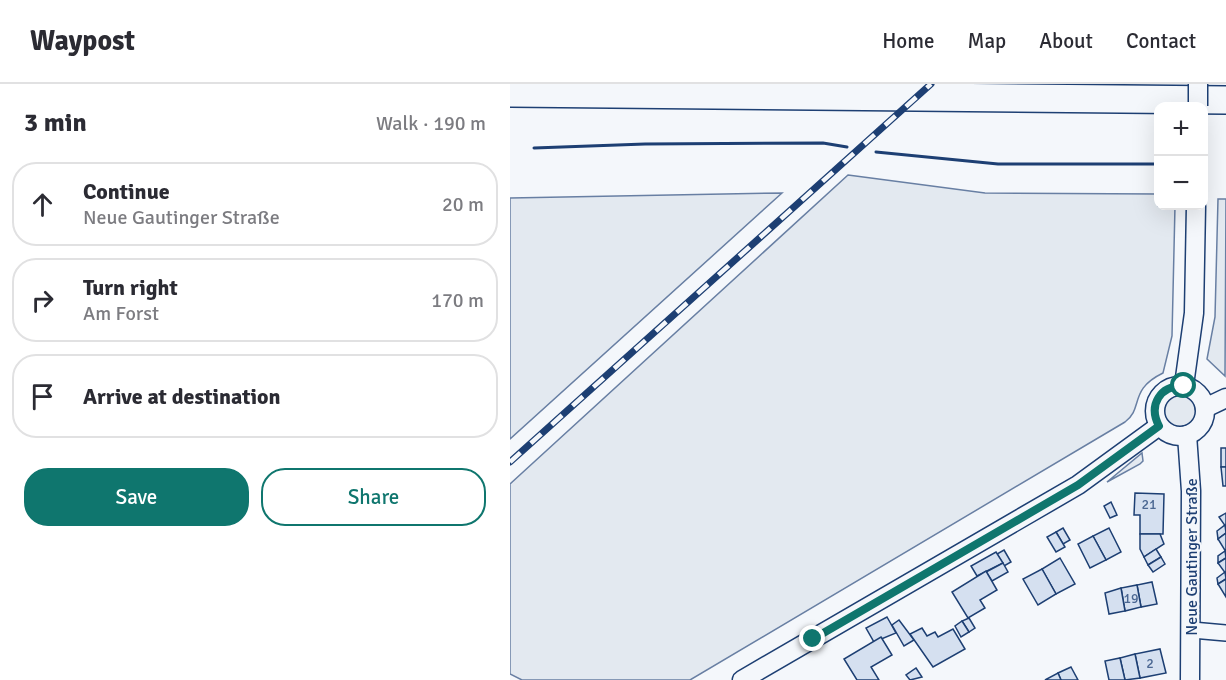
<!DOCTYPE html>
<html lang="en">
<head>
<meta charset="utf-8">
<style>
	body { margin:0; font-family:Signika,sans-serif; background:#f7f7f7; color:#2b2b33 }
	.controls { position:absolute; right:18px; top:18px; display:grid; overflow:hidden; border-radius:12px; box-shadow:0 6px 24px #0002 }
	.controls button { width:54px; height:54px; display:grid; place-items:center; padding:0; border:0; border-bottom:2px solid #e1e1e2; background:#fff; color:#2b2b33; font:30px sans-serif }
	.stop { position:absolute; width:18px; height:18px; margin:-14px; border:4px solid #0f766e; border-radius:50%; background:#fff }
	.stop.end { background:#0f766e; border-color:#fff; box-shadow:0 2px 6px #0008 }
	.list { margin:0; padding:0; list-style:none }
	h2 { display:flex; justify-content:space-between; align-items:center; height:78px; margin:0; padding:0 24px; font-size:26px }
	h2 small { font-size:20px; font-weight:400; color:#7c7c81 }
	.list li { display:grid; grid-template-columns:39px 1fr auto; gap:18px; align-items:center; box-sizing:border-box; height:84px; margin:0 12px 12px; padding:0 12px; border:2px solid #e1e1e2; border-radius:24px }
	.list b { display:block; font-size:22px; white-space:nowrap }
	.list p { margin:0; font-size:20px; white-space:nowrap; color:#7c7c81 }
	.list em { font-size:20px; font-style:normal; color:#7c7c81 }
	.actions { display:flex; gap:12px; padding:18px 24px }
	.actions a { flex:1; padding:14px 0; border:2px solid #0f766e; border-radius:24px; text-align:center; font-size:21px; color:#0f766e }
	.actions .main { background:#0f766e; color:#fff }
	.icon { flex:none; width:33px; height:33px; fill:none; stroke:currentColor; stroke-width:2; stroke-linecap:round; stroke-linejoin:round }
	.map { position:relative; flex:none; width:716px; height:596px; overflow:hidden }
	header { display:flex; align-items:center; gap:36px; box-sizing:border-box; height:84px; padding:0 30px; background:#fff; border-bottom:2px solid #e1e1e2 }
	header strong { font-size:28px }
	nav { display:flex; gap:33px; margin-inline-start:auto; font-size:21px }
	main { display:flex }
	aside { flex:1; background:#fff }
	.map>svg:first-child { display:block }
	.green { fill:#e3e9f0; stroke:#687fa3; stroke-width:1.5 }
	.building { fill:#d5e0f0; stroke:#1d3f73; stroke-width:1.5 }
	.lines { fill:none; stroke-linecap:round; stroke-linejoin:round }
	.minor-casing { stroke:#1d3f73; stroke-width:18 }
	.tertiary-casing { stroke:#1d3f73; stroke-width:21 }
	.motorway-casing { stroke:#1d3f73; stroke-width:30 }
	.minor { stroke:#f4f7fb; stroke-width:15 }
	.tertiary { stroke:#f4f7fb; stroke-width:18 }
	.motorway { stroke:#f4f7fb; stroke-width:27 }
	.rail-casing { stroke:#1d3f73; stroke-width:7 }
	.rail { stroke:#f4f7fb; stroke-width:4.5; stroke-dasharray:14; stroke-linecap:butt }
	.tertiary-bridge-casing { stroke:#1d3f73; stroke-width:21; stroke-linecap:butt }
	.tertiary-bridge { stroke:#f4f7fb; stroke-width:18 }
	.wall { stroke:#1d3f73; stroke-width:3 }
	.route { stroke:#0f766e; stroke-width:8 }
	.labels { text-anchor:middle; stroke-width:4.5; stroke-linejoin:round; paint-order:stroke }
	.number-label { font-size:14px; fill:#4b6792 }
	.street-label { font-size:16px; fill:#1d3f73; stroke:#f4f7fb }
</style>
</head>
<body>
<header>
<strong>Waypost</strong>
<nav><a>Home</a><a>Map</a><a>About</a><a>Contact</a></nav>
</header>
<main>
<aside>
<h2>3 min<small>Walk · 190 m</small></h2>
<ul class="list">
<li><svg class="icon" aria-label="ahead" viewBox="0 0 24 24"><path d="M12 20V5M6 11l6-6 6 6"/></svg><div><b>Continue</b><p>Neue Gautinger Straße</p></div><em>20 m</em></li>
<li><svg class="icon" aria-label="right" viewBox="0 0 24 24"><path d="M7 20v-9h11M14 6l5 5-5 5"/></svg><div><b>Turn right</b><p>Am Forst</p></div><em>170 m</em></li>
<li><svg class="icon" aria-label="arrive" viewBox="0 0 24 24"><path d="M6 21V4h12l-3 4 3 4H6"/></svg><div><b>Arrive at destination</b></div></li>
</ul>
<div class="actions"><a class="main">Save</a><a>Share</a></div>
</aside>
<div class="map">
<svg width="716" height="596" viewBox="0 0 716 596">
	<rect width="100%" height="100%" fill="#f4f7fb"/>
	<g class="green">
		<path d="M338,91L475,109L648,110V122H665L662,252L653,289C618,306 634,324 615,338L180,596H12L0,590V400Z"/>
		<polygon points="272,109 0,355 0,114"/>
		<polygon points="708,115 716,115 715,292 697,275 705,233"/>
		<circle cx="670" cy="327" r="16"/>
		<polygon points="632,369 633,377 630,380 597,398"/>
	</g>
	<g class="building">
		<rect x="711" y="364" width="5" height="19"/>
		<polygon points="711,383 716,383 716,402 713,402"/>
		<polygon points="625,409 654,410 653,450 630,450 630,431 624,431"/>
		<polygon points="601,418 607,431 600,434 594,422"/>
		<polygon points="716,429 716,443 709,433"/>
		<polygon points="715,441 716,449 708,455 707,447"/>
		<polygon points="553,444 560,456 553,460 546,448"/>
		<polygon points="599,444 611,468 596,476 583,452"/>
		<polygon points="546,448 555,463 546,468 537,453"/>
		<polygon points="716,449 716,468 708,455"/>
		<polygon points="630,450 650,450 654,460 634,473 630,465"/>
		<polygon points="583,452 596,476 580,484 568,460"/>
		<polygon points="646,465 651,473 638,481 634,473"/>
		<polygon points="494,466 501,478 494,482 487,470"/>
		<polygon points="715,467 716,474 708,479 708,472"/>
		<polygon points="486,468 493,479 467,492 461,482"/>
		<polygon points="651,473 655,480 643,488 638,481"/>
		<polygon points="550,474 565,500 546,510 532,485"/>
		<polygon points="716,474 716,490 708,479"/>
		<polygon points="493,479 498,488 482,497 476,488"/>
		<polygon points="532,485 546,510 528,521 513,495"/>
		<polygon points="476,487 487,506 470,516 475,524 458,534 442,508"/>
		<polygon points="715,488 716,495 708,500 707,494"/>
		<polygon points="716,495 716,513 708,500"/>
		<polygon points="642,498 647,520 631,523 627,501"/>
		<polygon points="627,501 631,523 615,527 611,504"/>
		<polygon points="611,504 615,527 599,530 595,509"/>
		<polygon points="377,533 386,549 364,558 356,544"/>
		<polygon points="459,534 465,544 459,548 452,537"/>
		<polygon points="389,536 404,556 394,562 382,541"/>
		<polygon points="452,537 459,548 451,553 445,542"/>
		<polygon points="412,544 417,552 425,548 428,553 443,545 455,565 423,583 400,550"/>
		<polygon points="371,553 382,571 361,583 369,596 347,596 334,575"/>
		<polygon points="650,565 656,589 630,594 625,570"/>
		<polygon points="625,570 630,594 615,596 610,574"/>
		<polygon points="610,574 615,596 599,596 595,577"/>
		<polygon points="561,583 568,596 551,596 548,589"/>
		<polygon points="406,584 412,593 400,596 396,591"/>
		<polygon points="548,589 551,596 535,596"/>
	</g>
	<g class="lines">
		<g class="minor-casing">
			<polyline id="minor" points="682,546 716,549"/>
		</g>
		<g class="tertiary-casing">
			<g id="tertiary">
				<polyline points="674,301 684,229 686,122"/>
				<circle cx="670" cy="327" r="25"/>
				<polyline points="695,324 716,314"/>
				<polyline points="677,351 681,407 680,596"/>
				<polyline points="232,596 568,401 649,342"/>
			</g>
		</g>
		<g class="motorway-casing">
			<polyline id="motorway" points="0,9 716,16"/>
		</g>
		<use href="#minor" class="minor"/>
		<use href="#tertiary" class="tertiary"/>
		<use href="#motorway" class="motorway"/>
		<g class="rail-casing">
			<polyline id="rail" points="0,378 421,0"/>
		</g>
		<use href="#rail" class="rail"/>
		<g class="tertiary-bridge-casing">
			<polyline id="tertiary-bridge" points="688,22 688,0"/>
		</g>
		<use href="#tertiary-bridge" class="tertiary-bridge"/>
		<g class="wall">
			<polyline points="24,64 135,60 313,59 337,63"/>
			<polyline points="366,68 488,80 648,80"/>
		</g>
	</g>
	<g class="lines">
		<path class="route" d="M303,555L568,401L649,342C638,321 650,301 674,302"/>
	</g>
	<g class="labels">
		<g class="number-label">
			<text x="639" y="425">21</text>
			<text x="621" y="519">19</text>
			<text x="640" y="584">2</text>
		</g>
		<g class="street-label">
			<text transform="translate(681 473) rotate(-90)" y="6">Neue Gautinger Straße</text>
		</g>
	</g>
</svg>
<div class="controls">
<button>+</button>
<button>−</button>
</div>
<div class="stop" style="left:674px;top:302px"></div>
<div class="stop end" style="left:303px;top:555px"></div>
</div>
</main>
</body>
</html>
